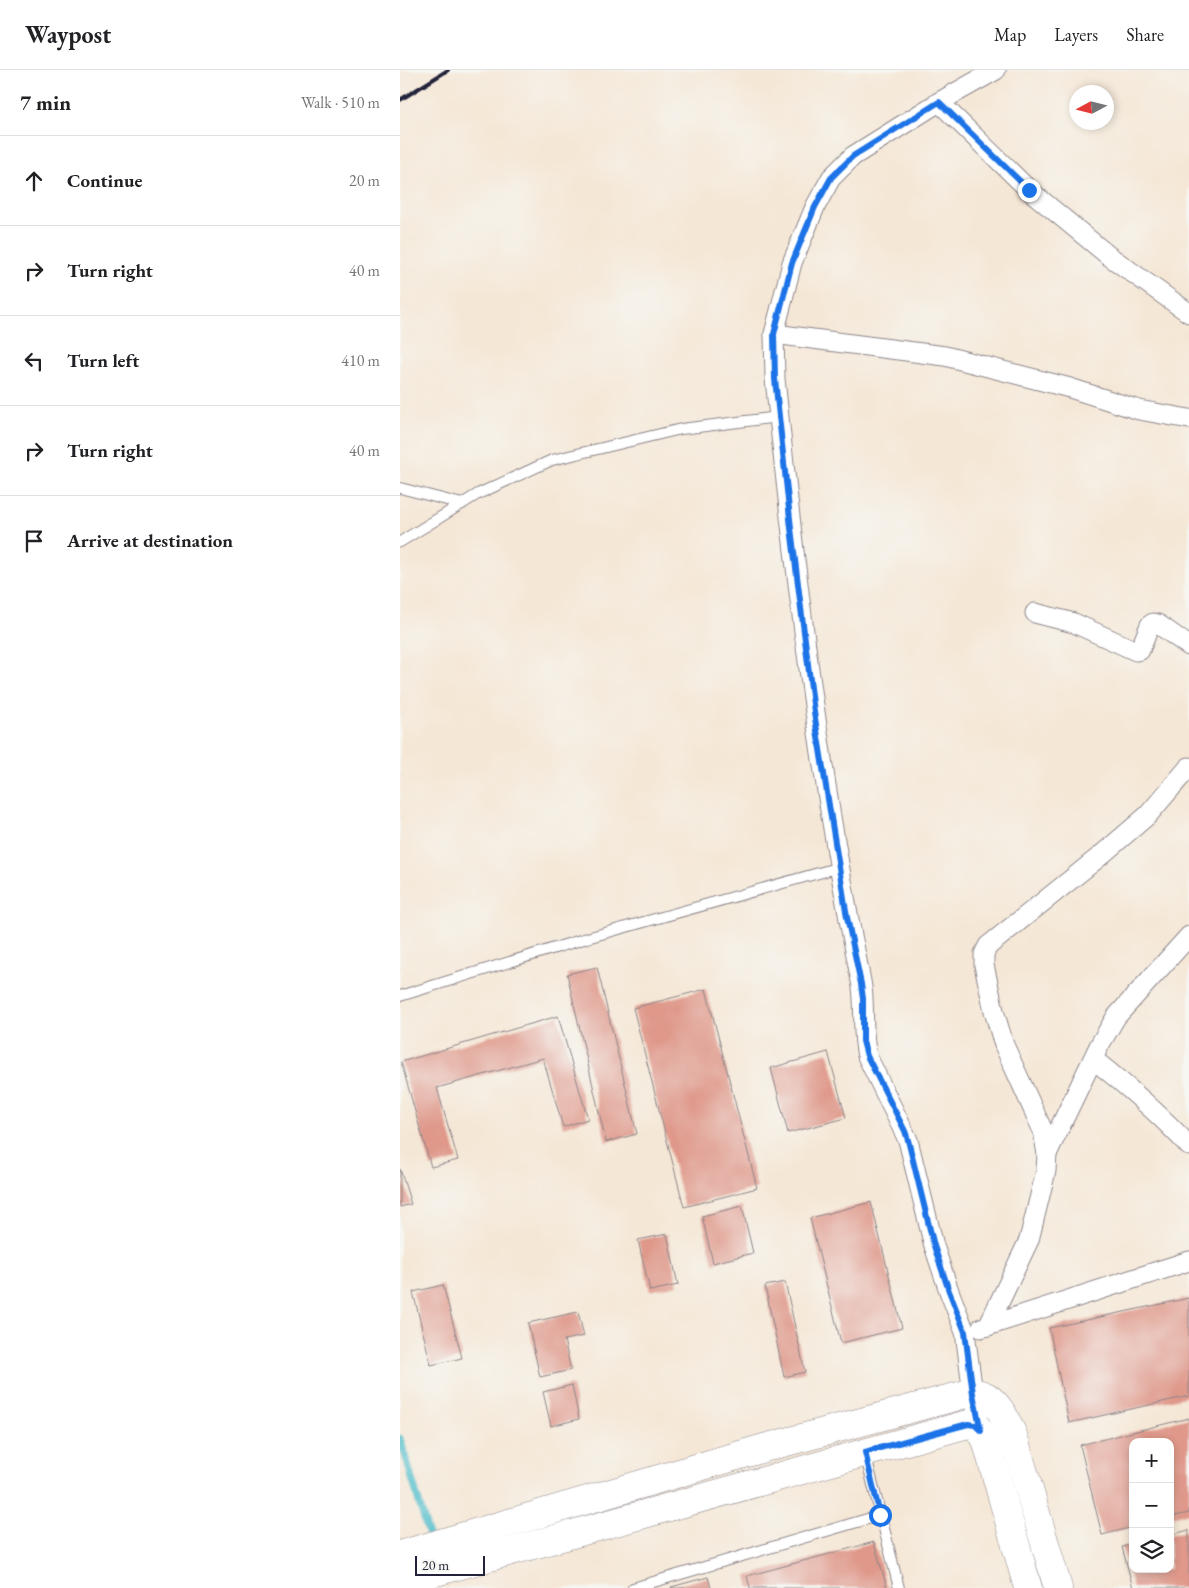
<!DOCTYPE html>
<html lang="en">
<head>
<meta charset="utf-8">
<style>
	body { margin:0; font-family:"EB Garamond",serif; background:#f6f6f6; color:#202124 }
	.controls { position:absolute; right:15px; bottom:15px; display:grid; overflow:hidden; border-radius:10px; box-shadow:0 2px 8px #0003 }
	.controls button { width:45px; height:45px; display:grid; place-items:center; padding:0; border:0; border-bottom:1px solid #e0e0e0; background:#fff; color:#202124; font:25px sans-serif }
	.compass { position:absolute; left:669px; top:15px; width:45px; height:45px; border-radius:50%; background:#fff; box-shadow:0 2px 8px #0003; rotate:263deg }
	.scale { position:absolute; left:15px; bottom:12px; width:70px; box-sizing:border-box; padding-left:5px; border:2px solid #22223b; border-top:0; font-size:14px; line-height:18px; white-space:nowrap; color:#22223b; -webkit-text-stroke:4px #f6f6f2; paint-order:stroke }
	.stop { position:absolute; width:15px; height:15px; margin:-11px; border:4px solid #1a73e8; border-radius:50%; background:#fff }
	.stop.end { background:#1a73e8; border-color:#fff; box-shadow:0 1px 5px #0008 }
	.list { margin:0; padding:0; list-style:none }
	h2 { display:flex; justify-content:space-between; align-items:center; height:65px; margin:0; padding:0 20px; font-size:21px }
	h2 small { font-size:16px; font-weight:400; color:#757577 }
	.list li { display:grid; grid-template-columns:32px 1fr auto; gap:15px; align-items:center; box-sizing:border-box; height:90px; padding:0 20px; border-top:1px solid #e0e0e0 }
	.list b { display:block; font-size:19px; white-space:nowrap }
	.list em { font-size:16px; font-style:normal; color:#757577 }
	.icon { flex:none; width:28px; height:28px; fill:none; stroke:currentColor; stroke-width:2; stroke-linecap:round; stroke-linejoin:round }
	.map { position:relative; flex:none; width:789px; height:1518px; overflow:hidden }
	header { display:flex; align-items:center; gap:30px; box-sizing:border-box; height:70px; padding:0 25px; background:#fff; border-bottom:1px solid #e0e0e0 }
	header strong { font-size:24px }
	nav { display:flex; gap:28px; margin-inline-start:auto; font-size:18px }
	main { display:flex }
	aside { flex:1; background:#fff }
	.map>svg:first-child { display:block }
	.lines { fill:none; stroke-linecap:round; stroke-linejoin:round }
	.stream { stroke:#51bdcb; stroke-width:7 }
	.building { fill:#df988a }
	.lane-casing { stroke:#8c8488; stroke-width:12 }
	.street-casing { stroke:#8c8488; stroke-width:21 }
	.secondary-casing { stroke:#8c8488; stroke-width:29 }
	.lane { stroke:#fff; stroke-width:10 }
	.street { stroke:#fff; stroke-width:19 }
	.secondary { stroke:#fff; stroke-width:28 }
	.rail { stroke:#22223b; stroke-width:4 }
	.route { stroke:#1a73e8; stroke-width:6 }
</style>
</head>
<body>
<header>
<strong>Waypost</strong>
<nav><a>Map</a><a>Layers</a><a>Share</a></nav>
</header>
<main>
<aside>
<h2>7 min<small>Walk · 510 m</small></h2>
<ul class="list">
<li><svg class="icon" aria-label="ahead" viewBox="0 0 24 24"><path d="M12 20V5M6 11l6-6 6 6"/></svg><div><b>Continue</b></div><em>20 m</em></li>
<li><svg class="icon" aria-label="right" viewBox="0 0 24 24"><path d="M7 20v-9h11M14 6l5 5-5 5"/></svg><div><b>Turn right</b></div><em>40 m</em></li>
<li><svg class="icon" aria-label="left" viewBox="0 0 24 24"><path d="M17 20v-9H6M10 6l-5 5 5 5"/></svg><div><b>Turn left</b></div><em>410 m</em></li>
<li><svg class="icon" aria-label="right" viewBox="0 0 24 24"><path d="M7 20v-9h11M14 6l5 5-5 5"/></svg><div><b>Turn right</b></div><em>40 m</em></li>
<li><svg class="icon" aria-label="arrive" viewBox="0 0 24 24"><path d="M6 21V4h12l-3 4 3 4H6"/></svg><div><b>Arrive at destination</b></div></li>
</ul>
</aside>
<div class="map">
<svg width="789" height="1518" viewBox="0 0 789 1518">
	<rect width="100%" height="100%" fill="#f6f6f2"/>
	<filter id="ink" filterUnits="userSpaceOnUse"><feTurbulence type="fractalNoise" baseFrequency=".02" numOctaves="2"/><feDisplacementMap in="SourceGraphic" scale="10" xChannelSelector="R" yChannelSelector="G"/><feConvolveMatrix kernelMatrix="1 2 1 2 8 2 1 2 1" color-interpolation-filters="sRGB"/></filter>
	<filter id="wash" filterUnits="userSpaceOnUse"><feTurbulence type="fractalNoise" baseFrequency=".0096" numOctaves="4" result="noise"/><feDisplacementMap in="SourceGraphic" scale="20" xChannelSelector="R" yChannelSelector="G"/><feGaussianBlur stdDeviation="1.12" result="paint"/><feColorMatrix in="noise" values="0 0 0 0 0 0 0 0 0 0 0 0 0 0 0 0 0 1.4 0 .05"/><feComposite in="paint" operator="in"/></filter>
	<g filter="url(#wash)">
		<rect width="100%" height="100%" fill="#f5e7d6"/>
		<g class="lines">
			<polyline class="stream" points="0,1368 28,1463"/>
		</g>
		<g id="blocks">
			<g class="building">
				<polygon points="197,897 237,1064 206,1072 167,904"/>
				<polygon points="306,919 357,1118 284,1137 233,938"/>
				<polygon points="158,946 188,1049 163,1057 143,988 37,1018 58,1090 31,1097 1,992"/>
				<polygon points="428,982 446,1048 388,1063 371,998"/>
				<polygon points="0,1099 11,1134 0,1137"/>
				<polygon points="471,1132 502,1258 441,1273 410,1148"/>
				<polygon points="342,1136 353,1183 313,1193 302,1146"/>
				<polygon points="267,1164 278,1215 250,1221 238,1170"/>
				<polygon points="385,1212 405,1302 384,1307 365,1216"/>
				<polygon points="43,1215 62,1288 31,1295 13,1222"/>
				<polygon points="789,1228 789,1326 669,1353 649,1258"/>
				<polygon points="178,1242 184,1266 164,1270 171,1300 140,1307 128,1253"/>
				<polygon points="172,1315 179,1349 151,1356 143,1322"/>
				<polygon points="789,1348 789,1443 770,1447 770,1372 733,1372 733,1457 702,1465 680,1375"/>
				<polygon points="789,1460 789,1518 733,1518 722,1477 733,1474 733,1499 770,1499 770,1465"/>
				<polygon points="474,1472 487,1518 350,1518 347,1506"/>
				<polygon points="308,1507 311,1518 271,1518 271,1517"/>
			</g>
		</g>
	</g>
	<g filter="url(#ink)">
		<use href="#blocks" fill-opacity="0" stroke="#8c8488" stroke-width="1"/>
		<g class="lines">
			<g class="lane-casing">
				<g id="lane">
					<polyline points="0,418 62,434"/>
					<polyline points="0,472 78,424 152,390 281,359 379,347"/>
					<polyline points="0,926 187,868 440,797"/>
					<polyline points="465,1383 499,1518"/>
					<polyline points="233,1518 481,1445"/>
				</g>
			</g>
			<g class="street-casing">
				<g id="street">
					<polyline points="539,32 629,120 709,186 789,243"/>
					<polyline points="374,264 545,286 670,318 739,340 789,349"/>
					<polyline points="635,543 674,553 736,581 740,580 750,555 753,553 758,554 789,576"/>
					<path d="M693,989C727,1016 759,1043 789,1076"/>
					<polyline points="647,1084 699,976 716,947 789,866"/>
					<polyline points="588,1256 629,1170 646,1101 647,1084 643,1061 604,975 594,941 584,895 584,884 588,876 699,787 748,745 789,697"/>
					<polyline points="581,1258 789,1191"/>
					<path d="M581,1361L573,1324L565,1262L549,1221L534,1176L508,1070L467,986C461,961 466,936 461,911C423,724 399,536 379,347L375,309L374,264L392,193L415,137L431,108L453,86L539,32L596,0"/>
				</g>
			</g>
			<g class="secondary-casing">
				<g id="secondary">
					<path d="M0,1485L364,1378L566,1324C570,1324 577,1323 581,1324C598,1330 606,1350 613,1365L658,1518"/>
					<path d="M0,1512L568,1354C578,1356 581,1361 586,1370L628,1518"/>
				</g>
			</g>
			<use href="#lane" class="lane"/>
			<use href="#street" class="street"/>
			<use href="#secondary" class="secondary"/>
			<polyline class="rail" points="0,30 48,0"/>
		</g>
	</g>
	<g class="lines" filter="url(#ink)">
		<polyline class="route" points="480,1445 465,1382 568,1354 575,1355 581,1361 573,1324 565,1262 549,1221 534,1176 508,1070 505,1061 467,986 463,971 463,929 461,914 447,847 414,642 391,458 375,309 374,264 392,193 415,137 431,108 453,86 539,32 629,120"/>
	</g>
</svg>
<div class="controls">
<button>+</button>
<button>−</button>
<button><svg class="icon" aria-label="layers" viewBox="0 0 24 24"><path d="M12 4l9 5-9 5-9-5zM3 14l9 5 9-5"/></svg></button>
</div>
<svg class="compass" viewBox="-18 -18 36 36"><path d="M0-13l5 13h-10z" fill="#e53935"/><path d="M0 13l5-13h-10z" fill="#757577"/></svg>
<div class="scale">20 m</div>
<div class="stop" style="left:480px;top:1445px"></div>
<div class="stop end" style="left:629px;top:120px"></div>
</div>
</main>
</body>
</html>
